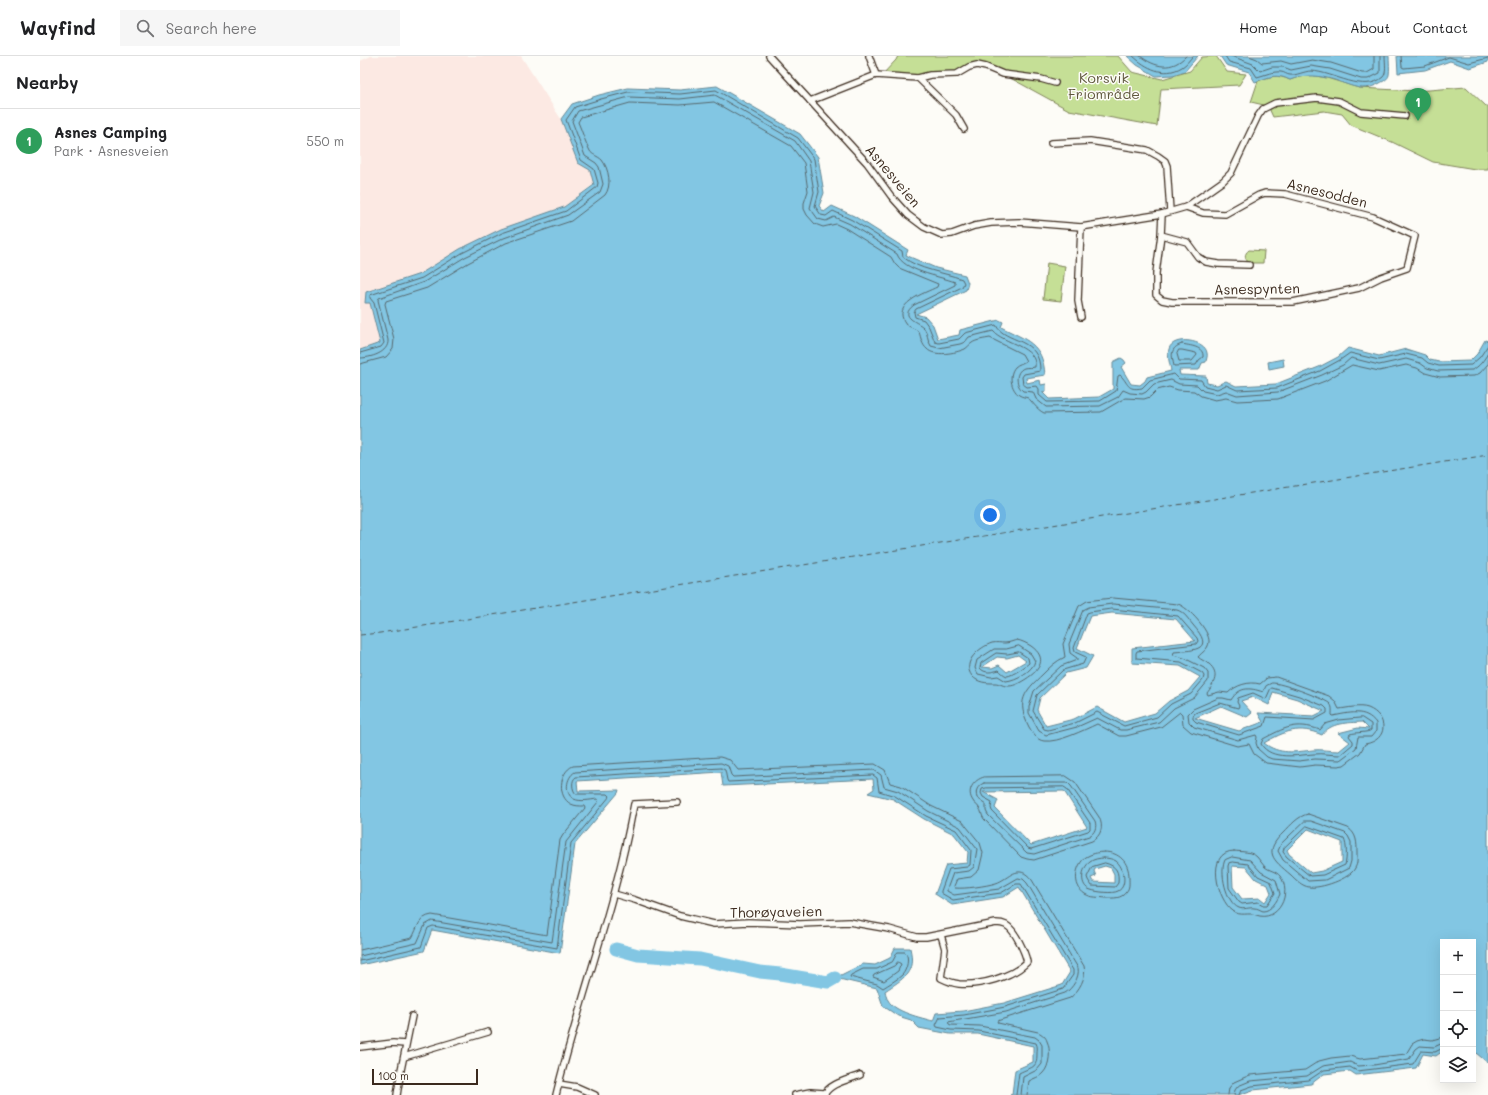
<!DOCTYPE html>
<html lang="en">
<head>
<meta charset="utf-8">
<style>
	body { margin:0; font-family:Mali,sans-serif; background:#f6f6f6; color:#202124 }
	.controls { position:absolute; right:12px; bottom:12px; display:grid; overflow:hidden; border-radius:0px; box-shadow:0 4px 16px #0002 }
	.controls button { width:36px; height:36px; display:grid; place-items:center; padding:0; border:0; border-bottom:1px solid #e0e0e0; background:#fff; color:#202124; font:20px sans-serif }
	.scale { position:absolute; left:12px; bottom:10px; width:106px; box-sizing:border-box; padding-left:4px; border:2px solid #3b2a1e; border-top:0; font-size:11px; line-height:14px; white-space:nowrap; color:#3b2a1e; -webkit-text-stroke:3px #fdfcf7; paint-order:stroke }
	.you { position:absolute; left:630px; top:459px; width:14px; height:14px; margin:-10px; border:3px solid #fff; border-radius:50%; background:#1a73e8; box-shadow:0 0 0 6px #1a73e833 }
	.badge { display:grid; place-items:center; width:26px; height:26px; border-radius:50%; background:#c8321e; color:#fff; font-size:13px; font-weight:700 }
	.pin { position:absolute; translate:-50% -33px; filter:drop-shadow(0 1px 2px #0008) }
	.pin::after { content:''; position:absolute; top:21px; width:14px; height:12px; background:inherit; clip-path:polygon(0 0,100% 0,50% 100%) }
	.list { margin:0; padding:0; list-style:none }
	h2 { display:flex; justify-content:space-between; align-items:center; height:52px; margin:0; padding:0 16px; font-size:17px }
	h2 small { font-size:13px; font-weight:400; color:#757577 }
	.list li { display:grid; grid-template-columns:26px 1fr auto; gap:12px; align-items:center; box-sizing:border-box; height:64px; padding:0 16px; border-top:1px solid #e0e0e0 }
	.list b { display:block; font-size:15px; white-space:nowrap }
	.list p { margin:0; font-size:13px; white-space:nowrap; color:#757577 }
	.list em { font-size:13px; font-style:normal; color:#757577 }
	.icon { flex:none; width:22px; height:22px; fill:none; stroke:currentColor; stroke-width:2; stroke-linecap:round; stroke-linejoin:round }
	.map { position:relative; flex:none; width:1128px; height:1039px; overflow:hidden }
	header { display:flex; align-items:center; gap:24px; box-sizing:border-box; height:56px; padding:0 20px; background:#fff; border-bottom:1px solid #e0e0e0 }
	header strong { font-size:19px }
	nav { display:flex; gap:22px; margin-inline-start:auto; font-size:14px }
	.search { width:280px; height:36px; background:#f6f6f6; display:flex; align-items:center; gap:10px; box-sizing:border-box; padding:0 14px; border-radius:0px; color:#757577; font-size:15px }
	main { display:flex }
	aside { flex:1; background:#fff }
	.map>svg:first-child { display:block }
	.built { fill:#fce9e3 }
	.green { fill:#c5df96; stroke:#80845a }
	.water { fill:#82c6e3; stroke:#668894; fill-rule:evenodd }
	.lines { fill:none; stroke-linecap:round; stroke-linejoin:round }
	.shore { stroke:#57686d; stroke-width:1 }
	.river { stroke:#82c6e3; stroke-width:13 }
	.ferry { stroke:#505959; stroke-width:1; stroke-dasharray:5 4; stroke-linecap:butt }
	.minor-casing { stroke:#3b2a1e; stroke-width:8 }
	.minor { stroke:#fdfcf7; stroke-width:5.5 }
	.labels { text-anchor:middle; stroke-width:3; stroke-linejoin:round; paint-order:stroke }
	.park-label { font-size:14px; fill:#5e573c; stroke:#fdfcf7 }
	.street-label { font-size:14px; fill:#3b2a1e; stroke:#fdfcf7 }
</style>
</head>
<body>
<header>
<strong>Wayfind</strong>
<div class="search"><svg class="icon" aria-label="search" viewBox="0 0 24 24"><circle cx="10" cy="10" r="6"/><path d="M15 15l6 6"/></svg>Search here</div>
<nav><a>Home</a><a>Map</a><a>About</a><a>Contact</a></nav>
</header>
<main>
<aside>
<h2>Nearby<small></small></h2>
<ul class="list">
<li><span class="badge" style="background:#2e9e5b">1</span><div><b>Asnes Camping</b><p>Park · Asnesveien</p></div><em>550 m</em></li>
</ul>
</aside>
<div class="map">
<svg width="1128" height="1039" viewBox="0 0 1128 1039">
	<rect width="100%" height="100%" fill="#fdfcf7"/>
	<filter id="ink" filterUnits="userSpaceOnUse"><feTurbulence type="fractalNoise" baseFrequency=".025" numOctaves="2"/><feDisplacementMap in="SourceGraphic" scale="8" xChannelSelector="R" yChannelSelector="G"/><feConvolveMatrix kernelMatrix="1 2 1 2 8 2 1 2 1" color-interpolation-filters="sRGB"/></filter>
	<g filter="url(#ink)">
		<polygon class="built" points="11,0 161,0 201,63 218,107 230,114 234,128 204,151 141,173 100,193 60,218 6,236 5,247 10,247 20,287 0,294 0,5"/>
		<g class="green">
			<polygon points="538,0 758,0 772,16 802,23 830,15 842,1 856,0 867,16 886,18 879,29 801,33 797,70 709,54 643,18 613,10 601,17 558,22 522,19 536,4"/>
			<path d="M950,19L967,22L999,32L1057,35L1106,31L1126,50H1128V113H1115L1073,106L1032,86L991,69L982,58L964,55L913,61L908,50L891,46L898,25C911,20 917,18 930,24L938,21Z"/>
			<path d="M889,194L904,195L903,207H889C884,202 884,198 889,194Z"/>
			<polygon points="687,207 705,210 701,245 683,243"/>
		</g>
		<g class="water">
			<polygon points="767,0 838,0 825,15 813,19 796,20 777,9"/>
			<path d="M860,0H1029C1029,6 1030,13 1029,19C1028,23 1024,25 1020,27C1000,39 987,26 967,22C955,19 943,19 930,24C916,17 909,21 895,26L889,16L866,9Z"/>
			<polygon points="1037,0 1128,0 1128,6 1110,12 1090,5 1065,14 1038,17"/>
			<path d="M357,30L440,78L458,101L464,137L459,150L464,156L472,150L494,160L548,194L546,199L550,201L576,212L605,219L608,227L606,234L556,258L566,261L573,269L578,283L599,279L600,274L639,264L643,266L641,271C666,284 683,287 685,319L666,322L667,327L680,324L681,329L686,328V335L682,336L689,343L739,341L753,333V306L761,302L764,304L766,307L761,311L771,328L780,329L785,325L787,321L811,315C810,308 807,300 809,293C813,279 846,284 847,297C848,300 846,304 846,306L842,307L839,314H819L820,319L846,320L847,327L857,329L866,325L876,330L916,328L959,311L978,301L988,292L1019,300L1046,293L1065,299L1070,304L1079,306L1110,305L1117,298L1125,284L1128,285V1007L1116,997H1113V886H1083V995L1076,1000L1063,998L1056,1012L996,1019L990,1015L964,1018L951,1028L893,1034L878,1039H650L652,1038L655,1014L673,1006V990L618,978H590L559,972L551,964L538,960L523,950L517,932L475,922L503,908L515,909L530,902L535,892H550C556,917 544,922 525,935C526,938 526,942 528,944C534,956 562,962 573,965L576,957L603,955L644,947L702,929L710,916L659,831L643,841L592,849L575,838L586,809L607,807L608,796L594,778L564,763L533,743L508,737L514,733L513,723L363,730L361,716L217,725L218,735L259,734L258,737L215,788L200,897L72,874L64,895L0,909V294L20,287L10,247H5L6,236L60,218L100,193L141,173L204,151L234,129L230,114L218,107L201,63L212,48L239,39L268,32L320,34ZM752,557L816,563L835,585L772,592V607L820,610L840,621L828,635L809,645L795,657L764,666L737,651L714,663L686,670L677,654L680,642L706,617L726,612L733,600L717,592L730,560ZM658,599L666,605L647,616L639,609L632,612L622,611L637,601L647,602ZM913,636L937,643L964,655L954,660L898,657L903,666L879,675L835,662L861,650L887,661L892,657L881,645L893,641L909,649ZM1002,666L1009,673L998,672L978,677L990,686L979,695C970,695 961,693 953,694C935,696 919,699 904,687C925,675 939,669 962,679C971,666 987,667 1002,666ZM704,735L727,771L671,789L635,752L638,744L623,736ZM948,773L982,786V806L962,815L951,817L929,798L927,794ZM745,810L751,812L754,818V827L733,826L731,822L736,820L734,815L735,813ZM872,810L886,811L896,823L908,829L911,837L905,846L900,842L882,843L873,831Z"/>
			<polygon points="923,303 924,310 909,313 908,306"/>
		</g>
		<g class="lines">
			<g class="shore">
				<path d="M773,0C786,12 804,22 822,11C826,9 829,4 833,0"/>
				<path d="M780,0C796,12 812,15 826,0"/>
				<path d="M865,0L869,6L891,12L897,21C905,19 913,15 921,16C924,16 927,19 930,19C935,20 945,15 951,15C974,16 1004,38 1023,21C1027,17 1025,6 1025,0"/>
				<polyline points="871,0 893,8 900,15 912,11 923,11 931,14 951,10 970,13 1001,23 1008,23 1020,17 1020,0"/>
				<polyline points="889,0 897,3 902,7 921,5 931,8 952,4 971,7 1002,17 1007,17 1014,13 1014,0"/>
				<polyline points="1041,0 1042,11 1044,12 1065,10 1089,1 1109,7 1128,2"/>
				<path d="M822,288C830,290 844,290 843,301L839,304L836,309L814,310C812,300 809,292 822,288Z"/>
				<polygon points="819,294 822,294 836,297 837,299 832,305 819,305 817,298"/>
				<path d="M0,297L21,291L24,287L14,247L10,242V239L62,222L102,197L142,177L206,155L237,131L238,127L234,113L221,104L206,64L215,51L241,43L268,36L320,38L356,34L438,82L454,103L459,136L455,150L461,159L466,160L473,155L492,164L542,195L543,201C559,214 583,216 602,223L604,227L602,231L556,253L554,256L555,261L564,264L569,271L575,286L579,287L599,283L605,277L636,269C644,287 681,281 680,315L664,318L662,321L663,328L667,331L677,330L679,333V339L687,346L740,345L756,335L758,320L760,319C769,327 766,335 782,332L790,324L814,318L819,323L841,324L845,330L857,333L866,329L877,334L917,332L960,315L980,304L990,297L1019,304L1046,298L1062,302L1068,307L1079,310L1111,309L1120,301L1128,289"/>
				<path d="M0,302C10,302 29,297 28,284L18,244L19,242L64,226L105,201L144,182L208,159L240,136L243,128L239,111L236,107L225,100L212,65L218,55L269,41L320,43L355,39L435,85L449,105L454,136L450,152L458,163L466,165L474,161L490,168L537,198C543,215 579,220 595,226V229L554,249C537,262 560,266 564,272C568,277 567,284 571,290L579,292L600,288L605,286L609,281L633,275C643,287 678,291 675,311C671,312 668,311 664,312C654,316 656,330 663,335L673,336L676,343L686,351L740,350L758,341L763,334L770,337L782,338L786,336L794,328L811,324L819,328L837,329L843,335L857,338L866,335L877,339L918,336L962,319L983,309L991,302L1019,309L1046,303L1060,307L1067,312L1078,315L1112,314C1119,311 1124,304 1128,297"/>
				<path d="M0,308L26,301L33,293L34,283L25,248L26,245L67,232L108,207L146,187L211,165L245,139C252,130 249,113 242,104C238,100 232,99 230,95C225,86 222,75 218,66L221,61L270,47L320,49L354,46L431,90L444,107L448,135L444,147V153L447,159L455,168L463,171L476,168L487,173L531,201L535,208L539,212L578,228L577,231C565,237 530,248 546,268C550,272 555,272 559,276C561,282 562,289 567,293C574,301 596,297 605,293C608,291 609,289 612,287C616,284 625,283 630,282L662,298L666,305C663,307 658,308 655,311C648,319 651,333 659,339C662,341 665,341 668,342C672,345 676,353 684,357L741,356L765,342L784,343L790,341L797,334L809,331L818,334L834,335L841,340L855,344L866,342L877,345L918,343L965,325L992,309L1019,315L1046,309L1057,312L1065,317L1080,321L1114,320L1120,317L1128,308"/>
				<path d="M753,542L818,548C828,551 850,575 849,586C848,594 842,596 838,601C841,604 845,605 849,608C860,617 854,628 847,637L848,639L859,636L868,637C876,629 889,625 900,628L907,622L916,621L969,640L975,645L979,653C988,652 999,649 1008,652C1028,660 1029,684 1005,688L1000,697L984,709L978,710L955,709L940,711L906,707L894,698L889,688L877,690L831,676L823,669L822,658L820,656L801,671L766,680H759L737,668C724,674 698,687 684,685C676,684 673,677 669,671C656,645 664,636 683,618C690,611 696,605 705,601L703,588L719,550L727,545Z"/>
				<path d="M753,548L817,554C824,556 828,563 833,569C855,594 836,594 814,596L813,599L824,602L844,612L848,617V625L834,642L814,652L799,666L766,674H760L737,662L717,671L686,679L679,675L669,657V651L674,635L701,610L717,604V602L710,597L709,588L723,554L729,551Z"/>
				<polygon points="752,553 818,560 837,582 838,585 836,588 777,595 776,597 776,602 821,606 842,617 844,620 843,624 831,638 811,648 797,661 764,670 737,656 715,667 688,674 684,673 673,655 677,639 703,614 723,608 726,601 715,596 714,592 727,557 730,556"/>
				<path d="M657,584C662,585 666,587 671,590C688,602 680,614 666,623C661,626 655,630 649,630C644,631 640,627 635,627C627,627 618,627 612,620C601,606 620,591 632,587C637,586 640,587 645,587C649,587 653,585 657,584Z"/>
				<path d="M659,590L671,598L675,605C673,615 656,624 646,625L638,620L631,621L618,618L615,612L617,604L634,593H646Z"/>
				<path d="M659,596L668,602L669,607C666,610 652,620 647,620C644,619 641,616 639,614C632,616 625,618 620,612L621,607L636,597L647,598Z"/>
				<path d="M912,627C920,626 962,642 969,647C973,650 972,654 972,659L973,660C989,657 1005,652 1016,667V675L1011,681H998L996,692L980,704L955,703L939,705L912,703L907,701L898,693L896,687L897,681L896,679L878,684L834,671L829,666L828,658L833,653L858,642H863L871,644C879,631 889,631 903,636L906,630Z"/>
				<polygon points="912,632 939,640 964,650 967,653 967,657 954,664 907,661 904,670 879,679 836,666 833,663 833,660 835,657 860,647 878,652 879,650 877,646 878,642 893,637 906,643 910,634"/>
				<path d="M1002,662L1011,668V674C1008,677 997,676 990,678L989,680L993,685V688L980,699C971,699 963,697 954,698C938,699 911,705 901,688L903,683C924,672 936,665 960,674L965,668L979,664Z"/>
				<path d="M706,720L715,726L739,761C744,771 741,780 732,785L674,804L667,803L661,801L624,763C621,759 622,755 619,752C618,749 614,748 613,745C606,735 613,724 624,721Z"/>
				<path d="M624,727H708L711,730L735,765C737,771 735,777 729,780L674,798L667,797L628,759L626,755V748L617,742C615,735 617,730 624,727Z"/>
				<polygon points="704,731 707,733 730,767 730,773 728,775 671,793 668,792 632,755 631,752 632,746 623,741 621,737 622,733 626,732"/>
				<path d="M948,758L988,772C997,778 997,787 997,797C997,802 998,807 995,812C990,823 960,833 949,831C942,830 936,824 931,819C912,803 903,796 924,776C931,769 938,760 948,758Z"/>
				<polygon points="945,765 951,765 985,777 988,780 991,786 991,805 989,812 965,824 948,825 923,804 918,795 921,788"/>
				<path d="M947,770L984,783C987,789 987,802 985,809L963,819L950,820L927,801L923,796L924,792Z"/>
				<path d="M874,795C882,796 891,795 897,801C900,804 902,808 905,811C910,815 916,815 920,820C933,837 918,867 896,859C889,856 880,861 873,855C857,844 845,795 874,795Z"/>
				<path d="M744,796C759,796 769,806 769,821C769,827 770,832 766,836C761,843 754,842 746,842C740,841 731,842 725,838C712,830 715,809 726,801C731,798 738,796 744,796Z"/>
				<path d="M872,801L890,804L901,816L916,824L920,838C917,845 911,855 903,855C900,854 898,852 894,852C889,851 884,854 879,852C866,847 859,815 865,804Z"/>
				<path d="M744,802C748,802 753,803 756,805C764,811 768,830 758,835C753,838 737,836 731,834C719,831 721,812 730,806C733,803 740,802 744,802Z"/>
				<polygon points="873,806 888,808 898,820 911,826 915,837 907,849 903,849 898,846 882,848 879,846 869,832 868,810 869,807"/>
				<path d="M745,807C757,810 759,816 758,827L755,831L732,830L728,824L727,821L732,811Z"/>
				<path d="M0,894L52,882C58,872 58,861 72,859L187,879L200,784L203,779L225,752L224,750C219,750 215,750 211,748C197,741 199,716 213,710L360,701L370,704L378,714L515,708L525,714L530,727L541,730L571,750L602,765L620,787L623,797L619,814L611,821L597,823L594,830L595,832C605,833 626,830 636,827C649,823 658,806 672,824L724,910C727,921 719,935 710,942L637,965L638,967L678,976C682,978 686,981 687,985C691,993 690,1010 683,1017C680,1021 674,1022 669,1025L667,1039"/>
				<path d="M538,896H545C550,901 547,914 542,919C537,924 529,928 523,932L517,928L490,921L491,919L503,913H517L532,906Z"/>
				<path d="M0,900L57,887L65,869L72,865L192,886L206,786L238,746L237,743C230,744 220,746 214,743C204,738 206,721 215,716L361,707L368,710L371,719L373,721L514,714L521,719L524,731L538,735L568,755L600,771L617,793L614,811L609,815L593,817L587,833V835L594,839L639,833L658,822L663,823L667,827L718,912C720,921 712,933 705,937L646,956L588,966L589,968L591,969L620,970L675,981L679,984L682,989V1008L677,1014L663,1021L661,1039"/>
				<path d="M0,905L61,891L68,872L73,870L197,892L211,787L250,740L248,738H216C212,734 211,724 216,721L361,712L365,714L367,724L368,726L513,719L517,722L519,735L535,740L566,760L596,774L611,794L610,809L607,811L589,813L581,835V837L593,844L641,837L656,828H661L713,914V919L703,933L645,951L604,959L580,961L576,969L577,971L591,974L619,975L676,987C678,991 677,993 677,997C677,1014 672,1010 659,1017L656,1039"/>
				<polygon points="538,906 541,908 538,915 524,925 513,921 514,919 534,910"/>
				<polyline points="868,1039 869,1032 874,1026 890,1019 945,1014 959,1005 971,1002 990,1000 1000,1003 1046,998 1052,988 1057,985 1064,983 1072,984 1083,981"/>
				<polyline points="874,1039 875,1034 878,1030 890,1025 947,1020 963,1010 990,1006 998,1010 1014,1009 1049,1003 1056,993 1060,990 1074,991 1083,987"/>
				<polyline points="879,1039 881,1034 892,1030 949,1024 964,1014 990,1011 997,1015 1014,1013 1053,1008 1061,995 1075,996 1083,992"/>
			</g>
			<polyline class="river" points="256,893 278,899 340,903 400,916 420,918 468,926 475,922"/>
			<polyline class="ferry" points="0,579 20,577 1128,399"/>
			<g class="minor-casing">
				<g id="minor">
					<polyline points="409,0 507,107 531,140 548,159 564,171 582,179 592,178 614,170 631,167 659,166 721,171 802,158 826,151 863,125 871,117 898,60 903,53 915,47 957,42 979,45 1001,56 1045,60"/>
					<polyline points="509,0 516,19"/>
					<polyline points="558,22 570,19 597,18 609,11 617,9 626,11 643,18 681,23 695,27"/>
					<polyline points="450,45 516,19 558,22 596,59 604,73"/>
					<polyline points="691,87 730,85 787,94 798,100 805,105 807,110 810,155"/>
					<polyline points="802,158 801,179 827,186 838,201 846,206 858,208 889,209"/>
					<polyline points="721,171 718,245 721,261"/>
					<polyline points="801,179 796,217 796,239 802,244 812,246 933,246 999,232 1021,221 1047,212 1055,180 1013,161 925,138 905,137 899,139 865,158 843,157 826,151"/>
					<path d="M254,838L275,844L320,860L354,868L388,866L440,868L489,866L529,873L557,881H566L636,867C639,867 642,867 646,869C655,874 665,896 667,906C653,921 619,930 599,928C592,927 587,925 581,922L585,893L581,879"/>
					<polyline points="0,991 33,987 45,988"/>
					<polyline points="44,1001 128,976"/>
					<polyline points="199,1028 217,1031 235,1039"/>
					<polyline points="37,1039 41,1014 52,960"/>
					<path d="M196,1039C220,941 256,847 274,748L317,746"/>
					<polyline points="435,1039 450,1036 464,1037"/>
					<path d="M464,1039C470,1027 488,1024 500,1019"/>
				</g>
			</g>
			<use href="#minor" class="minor"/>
		</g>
	</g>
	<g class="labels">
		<g class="park-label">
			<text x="744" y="27">Korsvik<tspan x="744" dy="16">Friområde</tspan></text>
		</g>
		<g class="street-label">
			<text transform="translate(533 120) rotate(50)" y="5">Asnesveien</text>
			<text transform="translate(967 137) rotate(14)" y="5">Asnesodden</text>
			<text transform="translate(897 233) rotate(-1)" y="5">Asnespynten</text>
			<text transform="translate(416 856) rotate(-1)" y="5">Thorøyaveien</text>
		</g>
	</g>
</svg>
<div class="controls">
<button>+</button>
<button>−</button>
<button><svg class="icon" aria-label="locate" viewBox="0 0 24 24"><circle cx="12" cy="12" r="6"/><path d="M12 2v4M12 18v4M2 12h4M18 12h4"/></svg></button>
<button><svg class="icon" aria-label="layers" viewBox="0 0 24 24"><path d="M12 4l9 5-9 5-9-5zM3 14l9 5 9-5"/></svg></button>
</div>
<div class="scale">100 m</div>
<div class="you"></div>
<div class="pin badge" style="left:1058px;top:65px;background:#2e9e5b">1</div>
</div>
</main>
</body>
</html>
